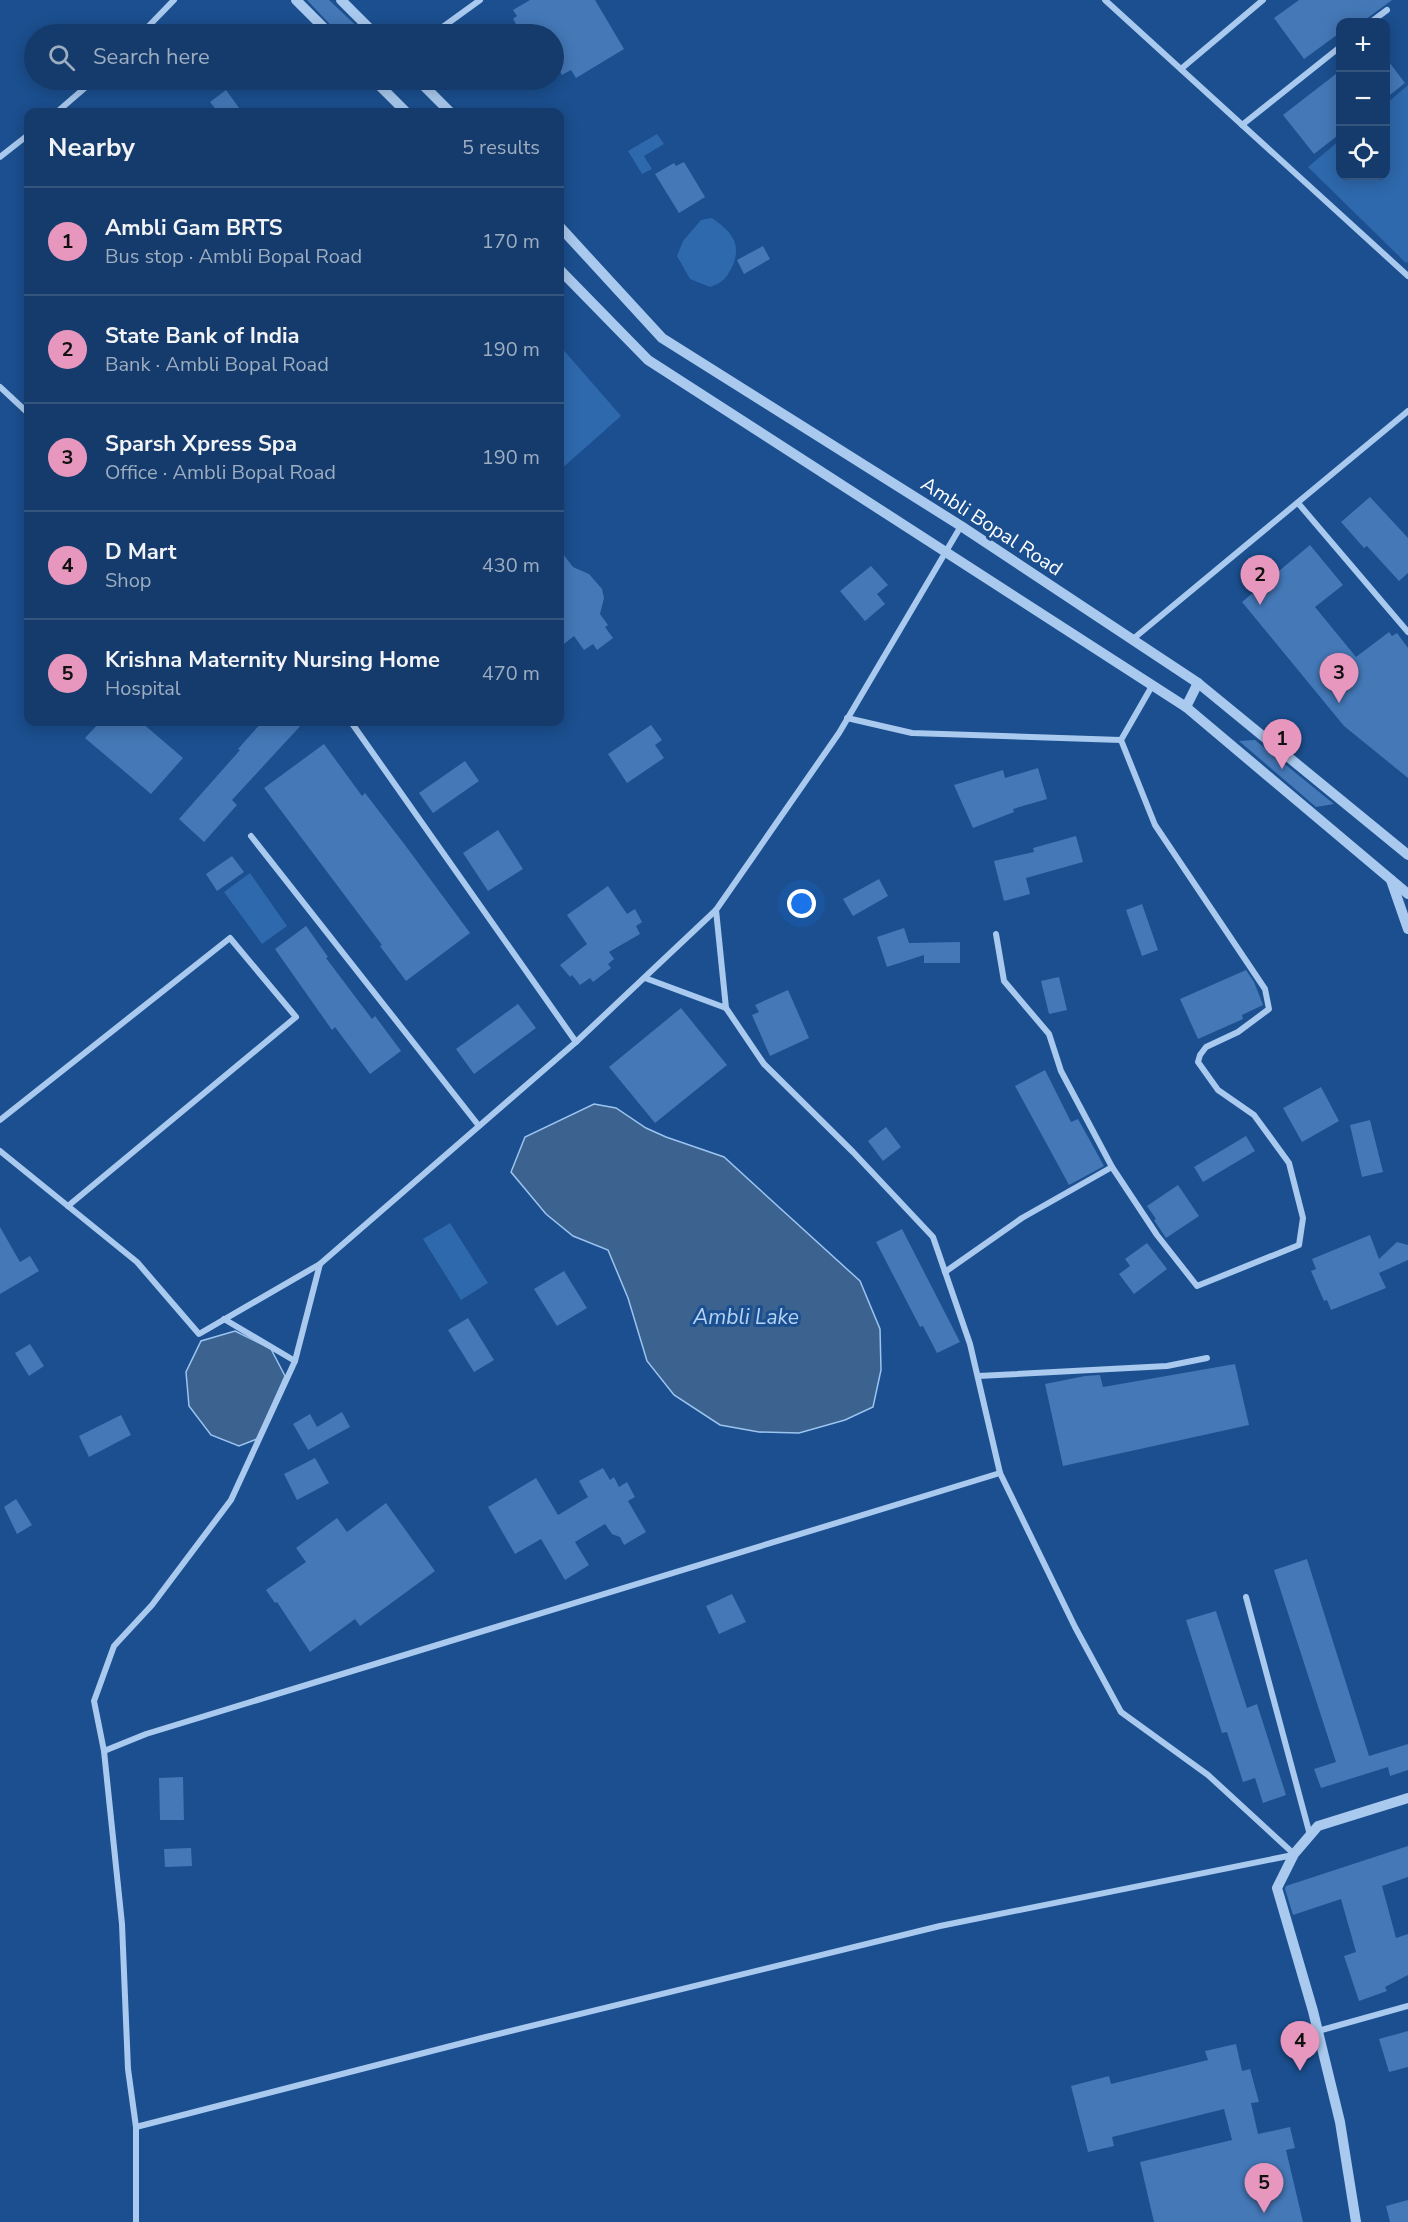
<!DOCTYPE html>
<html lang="en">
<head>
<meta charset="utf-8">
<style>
	body { margin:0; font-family:"Nunito Sans",sans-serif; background:#1d4271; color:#f1f3f6 }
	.controls { position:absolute; right:18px; top:18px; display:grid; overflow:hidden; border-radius:12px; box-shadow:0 3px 15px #0003 }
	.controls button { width:54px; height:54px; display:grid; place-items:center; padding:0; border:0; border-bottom:2px solid #33557e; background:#143b6b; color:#f1f3f6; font:30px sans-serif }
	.you { position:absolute; left:802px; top:904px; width:21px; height:21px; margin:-15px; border:4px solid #fff; border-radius:50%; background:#1a73e8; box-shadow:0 0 0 9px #1a73e833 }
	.badge { display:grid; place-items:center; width:39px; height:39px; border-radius:50%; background:#e797bd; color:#111; font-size:20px; font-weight:700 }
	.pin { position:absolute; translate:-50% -50px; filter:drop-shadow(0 2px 3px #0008) }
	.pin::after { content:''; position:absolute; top:32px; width:21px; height:18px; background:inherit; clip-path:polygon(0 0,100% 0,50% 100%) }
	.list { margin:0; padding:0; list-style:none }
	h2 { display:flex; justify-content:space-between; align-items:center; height:78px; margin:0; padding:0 24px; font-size:26px }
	h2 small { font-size:20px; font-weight:400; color:#9dadc1 }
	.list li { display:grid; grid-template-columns:39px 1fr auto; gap:18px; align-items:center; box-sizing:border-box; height:108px; padding:0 24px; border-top:2px solid #33557e }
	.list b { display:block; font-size:22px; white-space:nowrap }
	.list p { margin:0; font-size:20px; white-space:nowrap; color:#9dadc1 }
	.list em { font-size:20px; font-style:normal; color:#9dadc1 }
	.icon { flex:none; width:33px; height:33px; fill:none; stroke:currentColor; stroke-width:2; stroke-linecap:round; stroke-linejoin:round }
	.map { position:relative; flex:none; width:1408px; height:2222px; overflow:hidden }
	.search { position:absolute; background:#143b6b; box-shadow:0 3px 15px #0003; left:24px; top:24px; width:540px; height:66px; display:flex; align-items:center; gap:15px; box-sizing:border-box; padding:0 21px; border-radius:33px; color:#9dadc1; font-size:22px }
	.panel { position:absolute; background:#143b6b; box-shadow:0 3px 15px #0003; left:24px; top:108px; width:540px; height:618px; border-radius:12px }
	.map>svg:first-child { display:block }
	.green { fill:#2e69ad }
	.water { fill:#3c6290; stroke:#9cc4f0; stroke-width:1.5 }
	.building { fill:#4478b7 }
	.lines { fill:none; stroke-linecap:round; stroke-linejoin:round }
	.minor { stroke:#a9c9ee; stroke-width:6 }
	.tertiary { stroke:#a9c9ee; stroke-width:10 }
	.labels { text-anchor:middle; stroke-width:6; stroke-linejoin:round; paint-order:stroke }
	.street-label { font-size:20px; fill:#fff; stroke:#1b4f8f }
	.water-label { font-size:21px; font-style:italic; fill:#b5d3f5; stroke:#1b4f8f }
</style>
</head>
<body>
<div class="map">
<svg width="1408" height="2222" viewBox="0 0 1408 2222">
	<rect width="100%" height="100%" fill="#1b4f8f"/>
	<g class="green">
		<polygon points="1408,85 1408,262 1406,263 1308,167 1340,140 1340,176 1386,176 1386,104"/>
		<polygon points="657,134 664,144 644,156 652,169 642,174 628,151"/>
		<path d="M712,218C730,231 742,242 733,265C727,277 724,282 710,287L690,279L677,256L683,241L701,220Z"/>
		<polygon points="560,346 621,416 560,470"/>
		<polygon points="250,873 287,926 262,944 224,892"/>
		<polygon points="450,1223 488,1283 461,1300 423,1239"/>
	</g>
	<g class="water">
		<polygon points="594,1104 616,1108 646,1128 666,1137 724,1157 860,1281 880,1329 881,1370 873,1407 845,1420 799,1433 759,1432 720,1425 674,1395 647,1361 628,1298 608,1250 573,1236 546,1214 511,1172 525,1137"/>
		<polygon points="235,1331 271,1349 285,1376 257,1439 239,1446 211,1435 189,1406 186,1372 201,1341"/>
	</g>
	<g class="building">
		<polygon points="307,0 329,0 365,34 339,34"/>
		<polygon points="530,0 595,0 624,49 576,78 571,70 562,75 554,61 554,34 522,34 513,19 517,16 513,10"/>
		<polygon points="1299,0 1392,0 1362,22 1341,22 1341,32 1304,59 1274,18"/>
		<polygon points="1386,58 1405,83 1386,98"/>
		<polygon points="1341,70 1341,133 1314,154 1283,115"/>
		<polygon points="226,90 242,112 218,112 210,102"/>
		<polygon points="684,162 705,197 679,213 655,174 674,163 676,166"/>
		<polygon points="763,246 770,259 744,274 737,260"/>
		<polygon points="1370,497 1408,538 1408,573 1399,581 1367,546 1364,548 1341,522"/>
		<polygon points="1310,545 1343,585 1315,607 1356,657 1389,632 1392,636 1397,633 1408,648 1408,778 1344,726 1242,602"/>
		<polygon points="560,550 573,567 589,574 602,589 604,598 600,614 608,625 605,627 613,638 597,650 593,644 584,650 574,636 560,647"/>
		<polygon points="871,566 888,585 877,594 885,604 865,621 840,591"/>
		<polygon points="100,722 141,722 183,758 151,794 85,738"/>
		<polygon points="262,722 304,722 232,800 237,805 204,842 179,819 240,750 238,749"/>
		<polygon points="651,725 662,740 655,745 664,758 627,783 608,754"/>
		<polygon points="1255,740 1334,804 1316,807 1239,741"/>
		<polygon points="324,744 362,796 365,793 405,845 470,933 406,981 380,946 382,945 264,788"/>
		<polygon points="465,761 479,781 433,813 419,793"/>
		<polygon points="1038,768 1047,799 1013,809 1014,812 973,828 954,785 1003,770 1005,778"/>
		<polygon points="498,830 523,869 488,891 463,853"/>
		<polygon points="1076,836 1083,862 1026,878 1030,894 1004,901 994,861 1034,852 1033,848"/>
		<polygon points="232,856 244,872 217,891 206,874"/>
		<polygon points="879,879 888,896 853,916 843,899"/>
		<polygon points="608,886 627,914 635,909 642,922 636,926 640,934 609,952 614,959 608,964 611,968 593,982 590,978 580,985 572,975 570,977 560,965 587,944 567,915"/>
		<polygon points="1142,904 1158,950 1142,956 1126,910"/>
		<polygon points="306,926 328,957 326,958 372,1019 375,1016 401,1051 370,1074 335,1027 332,1030 275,949"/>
		<polygon points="904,928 909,943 960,942 960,963 924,963 924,955 887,967 877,937"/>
		<polygon points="1246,970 1254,982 1263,1005 1242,1015 1243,1019 1198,1039 1180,999"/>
		<polygon points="1059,977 1067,1010 1049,1014 1041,981"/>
		<polygon points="788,990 809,1038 770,1056 752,1015 759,1012 755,1005"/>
		<polygon points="518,1004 536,1028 474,1074 456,1049"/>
		<polygon points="681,1008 727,1065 655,1123 609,1067"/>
		<polygon points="1045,1070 1071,1122 1078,1119 1104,1166 1069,1185 1015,1086"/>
		<polygon points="1321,1087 1339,1121 1302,1142 1283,1108"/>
		<polygon points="1370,1120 1383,1172 1362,1177 1350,1125"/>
		<polygon points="886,1127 901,1147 883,1161 868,1141"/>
		<polygon points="1246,1136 1255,1151 1203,1182 1194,1167"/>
		<polygon points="1178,1185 1199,1216 1166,1238 1154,1220 1156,1219 1147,1206"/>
		<polygon points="0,1227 20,1262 30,1256 39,1271 0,1294"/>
		<polygon points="902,1229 960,1342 937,1353 923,1326 920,1327 876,1242"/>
		<polygon points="1370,1235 1379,1259 1397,1242 1408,1245 1408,1260 1379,1273 1386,1288 1331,1310 1327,1300 1324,1301 1311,1271 1316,1269 1312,1259"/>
		<polygon points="1147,1243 1167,1269 1134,1294 1119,1274 1130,1266 1125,1259"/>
		<polygon points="564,1271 587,1308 557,1326 534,1289"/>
		<polygon points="468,1318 494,1360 474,1372 448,1330"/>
		<polygon points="30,1344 44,1366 29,1376 15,1353"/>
		<polygon points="1235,1364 1249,1425 1063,1466 1045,1384 1085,1376 1100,1375 1103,1387"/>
		<polygon points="342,1412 350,1427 308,1450 293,1424 310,1414 317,1427"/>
		<polygon points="121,1415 131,1435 89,1457 79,1436"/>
		<polygon points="315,1458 329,1483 297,1500 284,1474"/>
		<polygon points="603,1468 610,1480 614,1477 619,1487 627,1482 635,1497 628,1501 646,1532 624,1545 620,1537 612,1534 605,1524 575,1542 589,1565 565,1580 541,1539 515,1554 488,1507 536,1478 558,1515 588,1497 579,1481"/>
		<polygon points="16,1499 32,1525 17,1534 4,1507"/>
		<polygon points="386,1503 435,1571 360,1626 355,1619 310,1652 277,1602 275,1603 266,1590 306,1562 296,1548 337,1518 347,1532"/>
		<polygon points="1307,1559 1369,1756 1408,1744 1408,1770 1390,1776 1388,1767 1321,1788 1314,1769 1336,1762 1274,1570"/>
		<polygon points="732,1594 746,1622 719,1634 706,1606"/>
		<polygon points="1216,1611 1247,1708 1257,1704 1286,1795 1263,1803 1255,1778 1243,1782 1227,1732 1222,1733 1186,1620"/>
		<polygon points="183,1777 184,1820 160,1820 159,1778"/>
		<polygon points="1408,1846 1408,1877 1382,1886 1396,1938 1408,1934 1408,1975 1385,1987 1387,1991 1359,2001 1344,1956 1356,1952 1341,1899 1293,1915 1285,1889 1286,1886"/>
		<polygon points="191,1848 192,1866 165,1867 164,1849"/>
		<polygon points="1408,2031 1408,2067 1389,2072 1379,2039"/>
		<polygon points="1236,2044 1242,2071 1250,2069 1259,2102 1251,2103 1258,2134 1290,2127 1295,2148 1286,2150 1303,2222 1154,2222 1140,2162 1232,2140 1224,2109 1112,2137 1114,2146 1088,2152 1071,2086 1109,2076 1111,2084 1208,2060 1205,2051"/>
		<polygon points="1408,2200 1408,2222 1390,2222 1386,2206"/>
	</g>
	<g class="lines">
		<g class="minor">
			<polyline points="1105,0 1408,276"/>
			<polyline points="1371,22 1387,10"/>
			<polyline points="141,34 174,0"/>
			<polyline points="433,34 480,0"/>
			<polyline points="1181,69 1263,0"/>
			<polyline points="57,112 94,80"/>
			<polyline points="1242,125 1340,47"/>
			<polyline points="0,157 28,135"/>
			<polyline points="0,387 28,413"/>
			<polyline points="1298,503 1408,632"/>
			<polyline points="1133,639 1408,411"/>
			<polyline points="847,718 912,733 1121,740"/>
			<polyline points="351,722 576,1042"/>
			<polyline points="251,836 479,1126"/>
			<polyline points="996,934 1004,981 1049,1034 1061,1071 1112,1167 1157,1235 1197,1286 1299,1245 1303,1218 1289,1163 1254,1115 1218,1090 1198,1062 1200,1055 1206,1047 1238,1032 1269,1009 1265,989 1155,825 1121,740 1152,686"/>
			<polyline points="645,978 726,1008 716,910"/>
			<polyline points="726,1008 764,1064 853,1152 933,1237 970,1344 1000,1473 1075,1627 1121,1712 1208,1775 1294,1854"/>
			<polyline points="0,1120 230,938 296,1017 68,1206"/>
			<polyline points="0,1151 137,1262 199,1334 320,1264 576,1042 716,910 839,733 961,526"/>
			<polyline points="945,1272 1022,1218 1112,1167"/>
			<polyline points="224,1319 295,1361"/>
			<polyline points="978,1376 1167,1366 1207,1358"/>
			<polyline points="1246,1597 1310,1835"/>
			<polyline points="104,1751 146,1734 1000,1473"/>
			<polyline points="1318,2031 1408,2006"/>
			<polyline points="136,2127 486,2037 940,1926 1293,1855"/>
			<polyline points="136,2222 136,2127 128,2069 122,1924 104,1751 94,1701 114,1646 152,1605 231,1500 295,1361 320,1264"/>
		</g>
		<g class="tertiary">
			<polyline points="296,0 330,34"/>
			<polyline points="341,0 375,34"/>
			<polyline points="374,80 406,112"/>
			<polyline points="418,80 450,112"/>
			<polyline points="560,227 662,338 961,526 1198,683 1408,855"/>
			<polyline points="560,270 648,360 1186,707 1408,894"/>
			<polyline points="1186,707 1198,683"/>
			<polyline points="1391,880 1408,929"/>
			<polyline points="1356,2222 1340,2122 1313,2011 1277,1888 1294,1854 1318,1826 1408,1798"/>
		</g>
	</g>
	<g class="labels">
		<g class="street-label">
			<text transform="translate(992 526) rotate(33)" y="7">Ambli Bopal Road</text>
		</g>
		<g class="water-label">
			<text x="746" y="1324">Ambli Lake</text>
		</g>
	</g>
</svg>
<div class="controls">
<button>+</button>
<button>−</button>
<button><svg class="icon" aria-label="locate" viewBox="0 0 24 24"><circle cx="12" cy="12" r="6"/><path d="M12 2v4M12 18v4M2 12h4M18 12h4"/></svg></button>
</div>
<div class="you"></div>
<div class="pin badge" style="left:1282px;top:769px">1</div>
<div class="pin badge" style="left:1260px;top:605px">2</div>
<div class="pin badge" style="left:1339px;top:703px">3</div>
<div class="pin badge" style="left:1300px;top:2071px">4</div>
<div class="pin badge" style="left:1264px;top:2213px">5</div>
<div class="search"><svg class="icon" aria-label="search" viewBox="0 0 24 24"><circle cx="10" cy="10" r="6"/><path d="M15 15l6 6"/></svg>Search here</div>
<section class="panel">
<h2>Nearby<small>5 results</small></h2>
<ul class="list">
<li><span class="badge">1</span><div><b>Ambli Gam BRTS</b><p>Bus stop · Ambli Bopal Road</p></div><em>170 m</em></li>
<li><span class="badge">2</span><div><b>State Bank of India</b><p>Bank · Ambli Bopal Road</p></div><em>190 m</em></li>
<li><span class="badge">3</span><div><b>Sparsh Xpress Spa</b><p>Office · Ambli Bopal Road</p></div><em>190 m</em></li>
<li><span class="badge">4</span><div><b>D Mart</b><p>Shop</p></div><em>430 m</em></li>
<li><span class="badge">5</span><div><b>Krishna Maternity Nursing Home</b><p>Hospital</p></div><em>470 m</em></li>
</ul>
</section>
</div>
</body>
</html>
